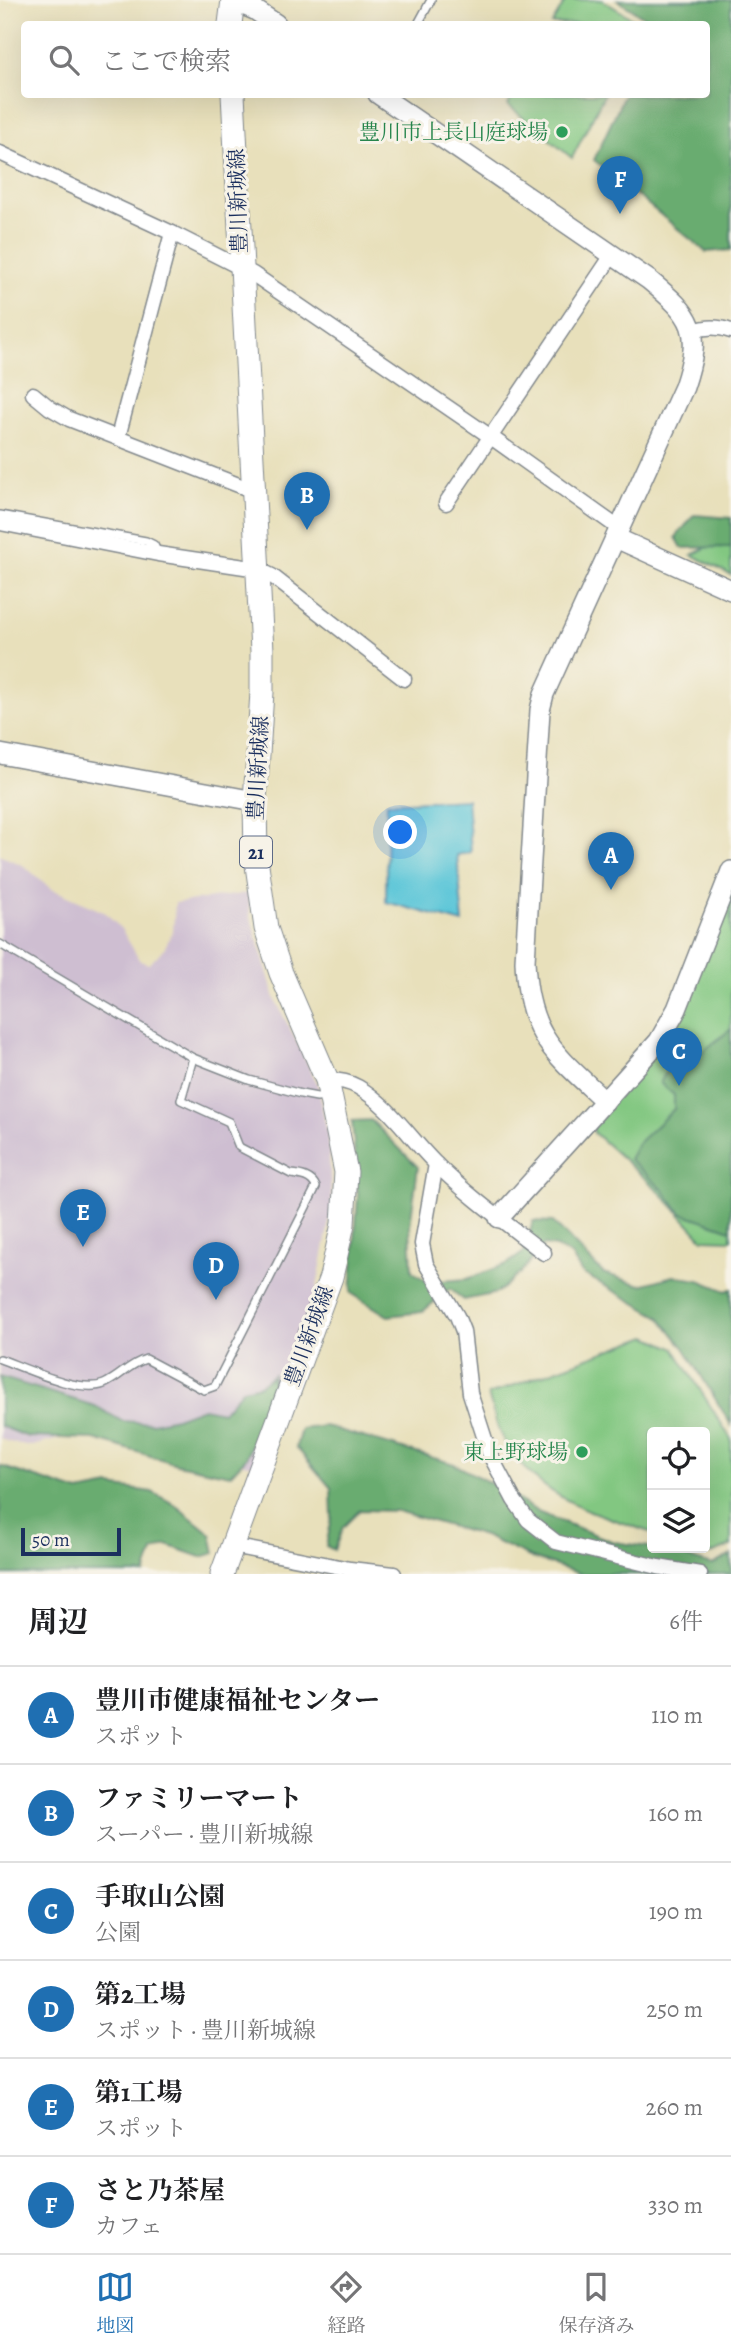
<!DOCTYPE html>
<html lang="ja">
<head>
<meta charset="utf-8">
<style>
	body { margin:0; font-family:Alegreya,"Noto Serif JP",serif; background:#f2f2f2; color:#202124 }
	.controls { position:absolute; right:21px; bottom:21px; display:grid; overflow:hidden; border-radius:7px; box-shadow:0 7px 28px #0002 }
	.controls button { width:63px; height:63px; display:grid; place-items:center; padding:0; border:0; border-bottom:2px solid #e0e0e0; background:#fff; color:#202124; font:35px sans-serif }
	.scale { position:absolute; left:21px; bottom:18px; width:100px; box-sizing:border-box; padding-left:7px; border:4px solid #1b2f5e; border-top:0; font-size:19px; line-height:24px; white-space:nowrap; color:#1b2f5e; -webkit-text-stroke:5px #f7f3e8; paint-order:stroke }
	.you { position:absolute; left:401px; top:833px; width:24px; height:24px; margin:-18px; border:5px solid #fff; border-radius:50%; background:#1a73e8; box-shadow:0 0 0 10px #1a73e833 }
	.badge { display:grid; place-items:center; width:46px; height:46px; border-radius:50%; background:#1f6fb2; color:#fff; font-size:23px; font-weight:700 }
	.pin { position:absolute; translate:-50% -58px; filter:drop-shadow(0 2px 4px #0008) }
	.pin::after { content:''; position:absolute; top:37px; width:24px; height:21px; background:inherit; clip-path:polygon(0 0,100% 0,50% 100%) }
	.list { margin:0; padding:0; list-style:none }
	h2 { display:flex; justify-content:space-between; align-items:center; height:91px; margin:0; padding:0 28px; font-size:30px }
	h2 small { font-size:23px; font-weight:400; color:#757577 }
	.list li { display:grid; grid-template-columns:46px 1fr auto; gap:21px; align-items:center; box-sizing:border-box; height:98px; padding:0 28px; border-top:2px solid #e0e0e0 }
	.list b { display:block; font-size:26px; white-space:nowrap }
	.list p { margin:0; font-size:23px; white-space:nowrap; color:#757577 }
	.list em { font-size:23px; font-style:normal; color:#757577 }
	.icon { flex:none; width:38px; height:38px; fill:none; stroke:currentColor; stroke-width:2; stroke-linecap:round; stroke-linejoin:round }
	.map { position:relative; flex:none; width:731px; height:1574px; overflow:hidden }
	.search { position:absolute; background:#fff; box-shadow:0 7px 28px #0002; left:21px; right:21px; top:21px; height:77px; display:flex; align-items:center; gap:18px; box-sizing:border-box; padding:0 24px; border-radius:7px; color:#757577; font-size:26px }
	.sheet { height:679px; background:#fff }
	nav { display:flex; justify-content:space-around; align-items:center; box-sizing:border-box; height:98px; border-top:2px solid #e0e0e0; background:#fff; font-size:19px; color:#757577 }
	nav a { display:grid; justify-items:center; gap:4px }
	nav .on { color:#1f6fb2 }
	.map>svg:first-child { display:block }
	.industrial { fill:#cebed1 }
	.green { fill:#82c781; stroke:#4e7b70; stroke-width:2 }
	.forest { fill:#69ac6f; stroke:#426e66; stroke-width:2 }
	.water { fill:#5cc6d8; stroke:#3c7a9b; stroke-width:2 }
	.lines { fill:none; stroke-linecap:round; stroke-linejoin:round }
	.service-casing { stroke:#82888c; stroke-width:10 }
	.minor-casing { stroke:#82888c; stroke-width:17 }
	.tertiary-casing { stroke:#82888c; stroke-width:22 }
	.primary-casing { stroke:#82888c; stroke-width:25 }
	.service { stroke:#fff; stroke-width:7 }
	.minor { stroke:#fff; stroke-width:14 }
	.tertiary { stroke:#fff; stroke-width:19 }
	.primary { stroke:#fff; stroke-width:23 }
	.leisure-dot { fill:#2e9e5b; stroke:#f7f3e8; stroke-width:2.5 }
	.labels { text-anchor:middle; stroke-width:6; stroke-linejoin:round; paint-order:stroke }
	.shield { fill:#f7f3e8; stroke:#5d6a87; stroke-width:2 }
	.shield-label { font-size:19px; font-weight:bold; fill:#1b2f5e }
	.leisure-label { font-size:21px; fill:#27864d; stroke:#f7f3e8; text-anchor:end }
	.street-label { font-size:21px; fill:#1b2f5e; stroke:#f7f3e8 }
</style>
</head>
<body>
<div class="map">
<svg width="731" height="1574" viewBox="0 0 731 1574">
	<rect width="100%" height="100%" fill="#f7f3e8"/>
	<filter id="ink" filterUnits="userSpaceOnUse"><feTurbulence type="fractalNoise" baseFrequency=".0143" numOctaves="2"/><feDisplacementMap in="SourceGraphic" scale="14" xChannelSelector="R" yChannelSelector="G"/><feConvolveMatrix kernelMatrix="1 2 1 2 8 2 1 2 1" color-interpolation-filters="sRGB"/></filter>
	<filter id="wash" filterUnits="userSpaceOnUse"><feTurbulence type="fractalNoise" baseFrequency=".00686" numOctaves="4" result="noise"/><feDisplacementMap in="SourceGraphic" scale="28" xChannelSelector="R" yChannelSelector="G"/><feGaussianBlur stdDeviation="1.57" result="paint"/><feColorMatrix in="noise" values="0 0 0 0 0 0 0 0 0 0 0 0 0 0 0 0 0 1.4 0 .05"/><feComposite in="paint" operator="in"/></filter>
	<g filter="url(#wash)">
		<rect width="100%" height="100%" fill="#e8e0bb"/>
		<polygon class="industrial" points="0,855 24,866 52,889 106,913 122,930 140,961 149,964 164,949 173,931 175,903 249,893 250,915 276,1001 317,1083 328,1136 332,1207 314,1302 253,1466 87,1432 32,1446 9,1442 0,1438"/>
		<g class="green">
			<polygon points="566,0 602,0 640,23 552,24"/>
			<polygon points="514,94 604,94 604,95 572,158 508,105"/>
			<polygon points="731,535 731,575 692,555"/>
			<polygon points="731,882 731,1240 703,1239 657,1189 594,1133 592,1124 661,1047"/>
			<path d="M647,1336L674,1348L731,1439V1546L711,1554L694,1548H705V1432H652V1533C591,1511 541,1501 504,1441C496,1428 493,1409 488,1395Z"/>
		</g>
		<g class="forest">
			<polygon points="617,0 731,0 731,250 706,252 594,160 624,95 706,94 706,24 655,24"/>
			<polygon points="694,515 731,518 731,547 682,548 676,537"/>
			<polygon points="731,1029 731,1230 681,1213 662,1189 629,1159 638,1143 674,1109 674,1095 660,1083 666,1072 701,1053"/>
			<polygon points="371,1120 418,1167 410,1225 412,1271 428,1282 467,1279 507,1264 524,1252 533,1221 553,1222 603,1273 641,1285 673,1276 699,1280 726,1291 731,1289 731,1425 685,1349 660,1317 582,1273 571,1255 556,1247 544,1245 521,1272 497,1293 464,1300 450,1289 422,1312 388,1316 351,1293 358,1195 352,1121"/>
			<polygon points="273,1375 271,1395 246,1458 230,1475 177,1464 94,1439 28,1437 0,1426 0,1377 95,1406 122,1421 152,1423 176,1418 203,1408 223,1412 243,1389 260,1385"/>
			<polygon points="325,1426 454,1464 494,1485 540,1513 614,1542 656,1548 712,1565 731,1555 731,1574 581,1574 532,1558 484,1536 397,1511 360,1510 343,1527 334,1550 326,1546 332,1518 331,1488 296,1447 301,1429"/>
			<polygon points="0,1466 79,1492 110,1486 152,1492 174,1504 211,1534 215,1553 201,1557 167,1545 153,1552 145,1574 0,1574"/>
		</g>
		<polygon class="water" points="467,799 471,852 457,855 463,923 386,902 387,803"/>
	</g>
	<g filter="url(#ink)">
		<g class="lines">
			<g class="service-casing">
				<g id="service">
					<polyline points="418,24 431,0"/>
					<polyline points="0,515 146,541 154,545 158,553"/>
					<polyline points="0,944 193,1058 249,1080 301,1094 317,1097 326,1096"/>
					<path d="M0,1359C25,1368 80,1394 104,1384C120,1377 129,1364 146,1359L204,1390L215,1386L316,1187C312,1177 301,1175 291,1174L239,1147L229,1122L181,1100L193,1058"/>
				</g>
			</g>
			<g class="minor-casing">
				<g id="minor">
					<polyline points="0,153 172,233 253,274 491,437 620,529"/>
					<path d="M694,331C707,326 718,326 731,331"/>
					<polyline points="33,394 50,408 69,419 246,488 253,487"/>
					<polyline points="118,437 172,233"/>
					<polyline points="446,503 613,254"/>
					<polyline points="0,523 158,554 258,569 272,576 404,679"/>
					<path d="M327,1080C338,1080 348,1081 358,1087C389,1105 410,1138 435,1163C468,1196 507,1224 544,1253"/>
					<polyline points="436,1164 422,1244 426,1264 457,1316 463,1331 470,1393 490,1455 514,1500 528,1520 556,1542 658,1567 700,1574"/>
					<polyline points="232,1546 350,1569 394,1574"/>
				</g>
			</g>
			<g class="tertiary-casing">
				<g id="tertiary">
					<polyline points="233,1 255,10 276,24"/>
					<path d="M378,94L649,280C694,317 703,330 684,387L544,694L540,710L525,961C528,1036 554,1053 605,1101"/>
					<polyline points="616,538 731,590"/>
					<polyline points="0,754 255,801"/>
					<polyline points="499,1218 659,1041 677,1009 731,871"/>
				</g>
			</g>
			<g class="primary-casing">
				<g id="primary">
					<polyline points="230,24 233,0"/>
					<polyline points="222,1574 331,1277 343,1224 346,1172 327,1080 281,973 266,928 256,858 255,801 262,692 262,651 233,94"/>
				</g>
			</g>
			<use href="#service" class="service"/>
			<use href="#minor" class="minor"/>
			<use href="#tertiary" class="tertiary"/>
			<use href="#primary" class="primary"/>
		</g>
	</g>
	<g class="leisure-dot">
		<circle cx="562" cy="132" r="7"/>
		<circle cx="582" cy="1452" r="7"/>
	</g>
	<g class="labels">
		<rect class="shield" x="240" y="836.5" width="32" height="31" rx="5"/>
		<g class="shield-label">
			<text x="256" y="859">21</text>
		</g>
		<g class="leisure-label">
			<text x="548" y="139">豊川市上長山庭球場</text>
			<text x="568" y="1459">東上野球場</text>
		</g>
		<g class="street-label">
			<text transform="translate(238 201) rotate(-92)" y="7">豊川新城線</text>
			<text transform="translate(258 768) rotate(-87)" y="7">豊川新城線</text>
			<text transform="translate(309 1336) rotate(-70)" y="7">豊川新城線</text>
		</g>
	</g>
</svg>
<div class="controls">
<button><svg class="icon" aria-label="locate" viewBox="0 0 24 24"><circle cx="12" cy="12" r="6"/><path d="M12 2v4M12 18v4M2 12h4M18 12h4"/></svg></button>
<button><svg class="icon" aria-label="layers" viewBox="0 0 24 24"><path d="M12 4l9 5-9 5-9-5zM3 14l9 5 9-5"/></svg></button>
</div>
<div class="scale">50 m</div>
<div class="you"></div>
<div class="pin badge" style="left:611px;top:890px">A</div>
<div class="pin badge" style="left:307px;top:530px">B</div>
<div class="pin badge" style="left:679px;top:1086px">C</div>
<div class="pin badge" style="left:216px;top:1300px">D</div>
<div class="pin badge" style="left:83px;top:1247px">E</div>
<div class="pin badge" style="left:620px;top:214px">F</div>
<div class="search"><svg class="icon" aria-label="search" viewBox="0 0 24 24"><circle cx="10" cy="10" r="6"/><path d="M15 15l6 6"/></svg>ここで検索</div>
</div>
<section class="sheet">
<h2>周辺<small>6件</small></h2>
<ul class="list">
<li><span class="badge">A</span><div><b>豊川市健康福祉センター</b><p>スポット</p></div><em>110 m</em></li>
<li><span class="badge">B</span><div><b>ファミリーマート</b><p>スーパー · 豊川新城線</p></div><em>160 m</em></li>
<li><span class="badge">C</span><div><b>手取山公園</b><p>公園</p></div><em>190 m</em></li>
<li><span class="badge">D</span><div><b>第2工場</b><p>スポット · 豊川新城線</p></div><em>250 m</em></li>
<li><span class="badge">E</span><div><b>第1工場</b><p>スポット</p></div><em>260 m</em></li>
<li><span class="badge">F</span><div><b>さと乃茶屋</b><p>カフェ</p></div><em>330 m</em></li>
</ul>
</section>
<nav>
<a class="on"><svg class="icon" aria-label="map" viewBox="0 0 24 24"><path d="M3 6l6-2 6 2 6-2v14l-6 2-6-2-6 2zM9 4v14M15 6v14"/></svg>地図</a>
<a><svg class="icon" aria-label="directions" viewBox="0 0 24 24"><path d="M12 3l9 9-9 9-9-9zM9 14v-3h6M13 9l2 2-2 2"/></svg>経路</a>
<a><svg class="icon" aria-label="saved" viewBox="0 0 24 24"><path d="M7 4h10v16l-5-4-5 4z"/></svg>保存済み</a>
</nav>
</body>
</html>
